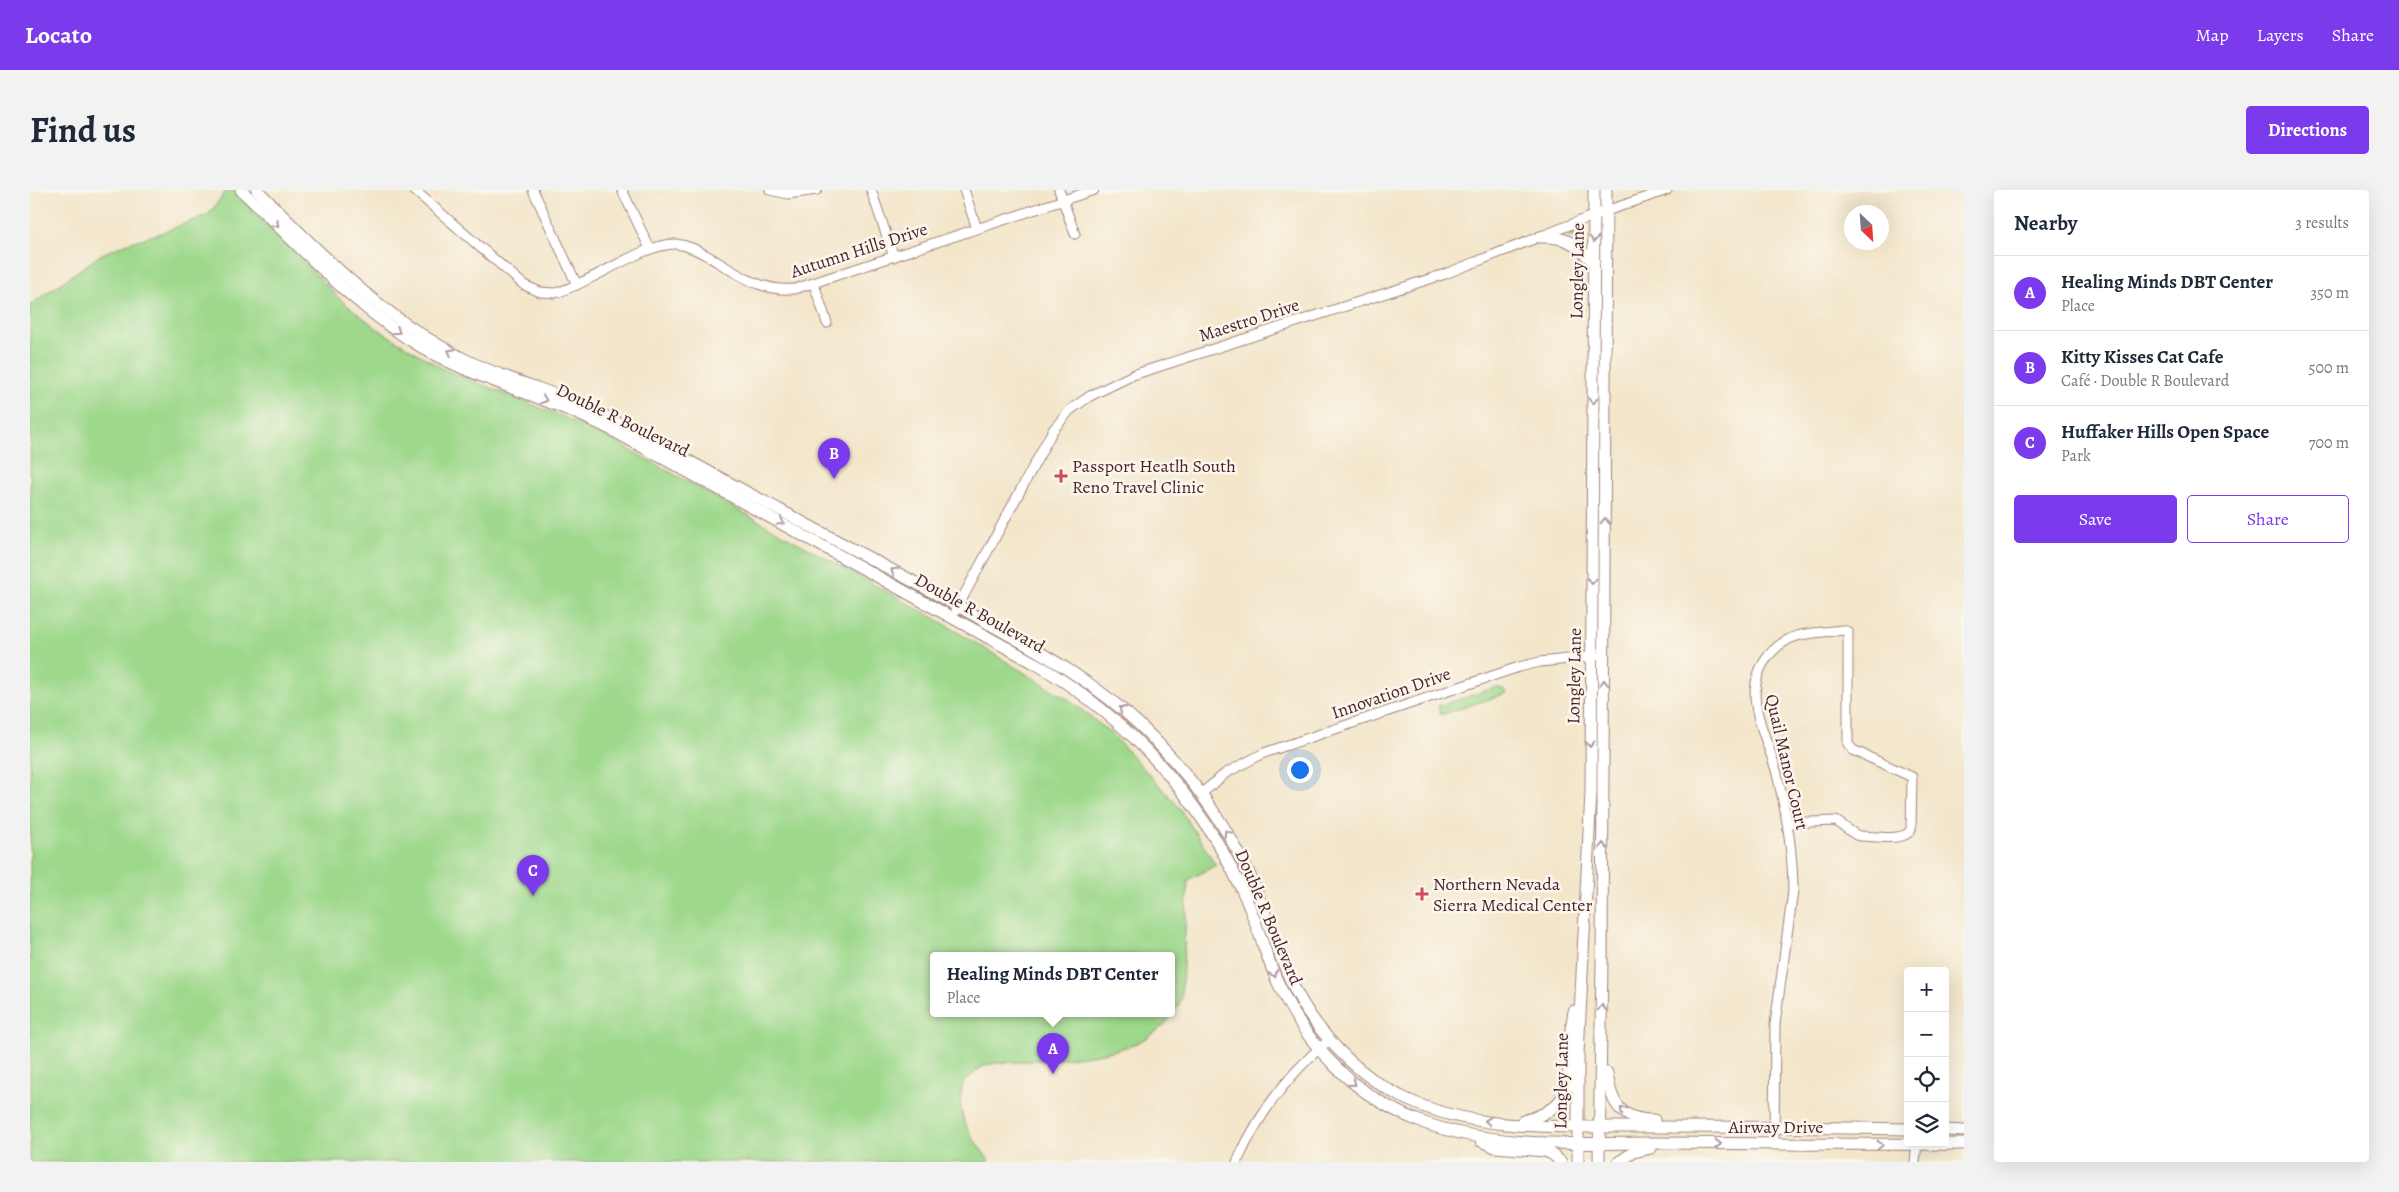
<!DOCTYPE html>
<html lang="en">
<head>
<meta charset="utf-8">
<style>
	body { margin:0; font-family:Alegreya,serif; background:#f2f2f3; color:#1f2937 }
	.controls { position:absolute; right:15px; bottom:15px; display:grid; overflow:hidden; border-radius:5px; box-shadow:0 5px 20px #0002 }
	.controls button { width:45px; height:45px; display:grid; place-items:center; padding:0; border:0; border-bottom:1px solid #e0e1e3; background:#fff; color:#1f2937; font:25px sans-serif }
	.compass { position:absolute; left:1814px; top:15px; width:45px; height:45px; border-radius:50%; background:#fff; box-shadow:0 5px 20px #0002; rotate:155deg }
	.you { position:absolute; left:1269px; top:579px; width:18px; height:18px; margin:-12px; border:4px solid #fff; border-radius:50%; background:#1a73e8; box-shadow:0 0 0 8px #1a73e833 }
	.badge { display:grid; place-items:center; width:32px; height:32px; border-radius:50%; background:#7c3aed; color:#fff; font-size:16px; font-weight:700 }
	.pin { position:absolute; translate:-50% -41px; filter:drop-shadow(0 1px 2px #0008) }
	.pin::after { content:''; position:absolute; top:26px; width:18px; height:15px; background:inherit; clip-path:polygon(0 0,100% 0,50% 100%) }
	.popup { position:absolute; left:900px; top:762px; width:245px; height:65px; box-sizing:border-box; display:grid; place-content:center; border-radius:5px; background:#fff; filter:drop-shadow(0 1px 4px #0005); font-size:16px; white-space:nowrap; color:#747a83 }
	.popup b { font-size:19px; color:#1f2937 }
	.popup::after { content:''; position:absolute; left:50%; top:100%; margin-left:-10px; border:10px solid transparent; border-top-color:#fff }
	.list { margin:0; padding:0; list-style:none }
	h2 { display:flex; justify-content:space-between; align-items:center; height:65px; margin:0; padding:0 20px; font-size:21px }
	h2 small { font-size:16px; font-weight:400; color:#747a83 }
	.list li { display:grid; grid-template-columns:32px 1fr auto; gap:15px; align-items:center; box-sizing:border-box; height:75px; padding:0 20px; border-top:1px solid #e0e1e3 }
	.list b { display:block; font-size:19px; white-space:nowrap }
	.list p { margin:0; font-size:16px; white-space:nowrap; color:#747a83 }
	.list em { font-size:16px; font-style:normal; color:#747a83 }
	.actions { display:flex; gap:10px; padding:15px 20px }
	.actions a { flex:1; padding:11px 0; border:1px solid #7c3aed; border-radius:5px; text-align:center; font-size:18px; color:#7c3aed }
	.actions .main { background:#7c3aed; color:#fff }
	.icon { flex:none; width:28px; height:28px; fill:none; stroke:currentColor; stroke-width:2; stroke-linecap:round; stroke-linejoin:round }
	.map { position:relative; flex:none; width:1934px; height:972px; overflow:hidden; border-radius:5px }
	header { display:flex; align-items:center; gap:30px; box-sizing:border-box; height:70px; padding:0 25px; background:#7c3aed; color:#fff }
	header strong { font-size:24px }
	nav { display:flex; gap:28px; margin-inline-start:auto; font-size:18px }
	.intro { display:flex; align-items:center; justify-content:space-between; box-sizing:border-box; height:120px; padding:0 30px }
	h1 { margin:0; font-size:35px }
	.button { padding:12px 22px; border-radius:5px; background:#7c3aed; color:#fff; font-size:18px; font-weight:700 }
	main { display:flex; gap:30px; padding:0 30px }
	aside { flex:1; background:#fff; border-radius:5px; box-shadow:0 5px 20px #0002 }
	.map>svg:first-child { display:block }
	.green { fill:#9dd88b; stroke:#747c5b; fill-rule:evenodd }
	.lines { fill:none; stroke-linecap:round; stroke-linejoin:round }
	.street-casing { stroke:#9e827b; stroke-width:11 }
	.secondary-casing { stroke:#9e827b; stroke-width:13 }
	.street { stroke:#fff; stroke-width:9 }
	.secondary { stroke:#fff; stroke-width:11 }
	.oneway { stroke:#ae9aa0 }
	.poi-dot { fill:#d1495b; stroke:#fbf7ec; stroke-width:2 }
	.labels { text-anchor:middle; stroke-width:5; stroke-linejoin:round; paint-order:stroke }
	.street-label { font-size:18px; fill:#4a1f2b; stroke:#fbf7ec }
	.poi-label { font-size:18px; fill:#4a1f2b; stroke:#fbf7ec; text-anchor:start }
</style>
</head>
<body>
<header>
<strong>Locato</strong>
<nav><a>Map</a><a>Layers</a><a>Share</a></nav>
</header>
<div class="intro"><h1>Find us</h1><a class="button">Directions</a></div>
<main>
<div class="map">
<svg width="1934" height="972" viewBox="0 0 1934 972">
	<rect width="100%" height="100%" fill="#fbf7ec"/>
	<filter id="ink" filterUnits="userSpaceOnUse"><feTurbulence type="fractalNoise" baseFrequency=".02" numOctaves="2"/><feDisplacementMap in="SourceGraphic" scale="10" xChannelSelector="R" yChannelSelector="G"/><feConvolveMatrix kernelMatrix="1 2 1 2 8 2 1 2 1" color-interpolation-filters="sRGB"/></filter>
	<filter id="wash" filterUnits="userSpaceOnUse"><feTurbulence type="fractalNoise" baseFrequency=".0096" numOctaves="4" result="noise"/><feDisplacementMap in="SourceGraphic" scale="20" xChannelSelector="R" yChannelSelector="G"/><feGaussianBlur stdDeviation="1.12" result="paint"/><feColorMatrix in="noise" values="0 0 0 0 0 0 0 0 0 0 0 0 0 0 0 0 0 1.4 0 .05"/><feComposite in="paint" operator="in"/></filter>
	<g filter="url(#wash)">
		<rect width="100%" height="100%" fill="#f3e6cb"/>
		<g class="green">
			<path d="M197,0H203L312,111L349,140L415,180L531,226L582,250L908,430L1039,510L1081,543L1148,616L1186,675L1158,690L1151,809C1126,870 1045,866 988,872C978,873 967,872 957,875C949,877 940,887 933,893C925,929 940,944 960,972H0V115L72,64L101,52L131,43L179,24ZM1142,765V823H904V765Z"/>
			<polygon points="1551,39 1553,41 1554,52 1538,45"/>
			<polygon points="1467,497 1475,500 1477,503 1411,525 1408,516"/>
		</g>
	</g>
	<g filter="url(#ink)">
		<g class="lines">
			<g class="street-casing">
				<g id="street">
					<path d="M384,0L494,95L510,102L525,103C560,94 613,53 646,54C659,55 670,62 681,68C709,85 732,102 765,99L1064,0"/>
					<polyline points="503,0 547,95"/>
					<polyline points="592,0 620,59"/>
					<polyline points="740,0 758,4 787,0"/>
					<polyline points="841,0 864,67"/>
					<polyline points="934,0 947,39"/>
					<polyline points="1029,0 1045,44"/>
					<polyline points="784,94 797,133"/>
					<polyline points="926,420 1023,240 1040,220 1060,206 1103,185 1415,84 1565,25 1637,0"/>
					<polyline points="1171,604 1196,583 1234,563 1489,477 1510,472 1566,466"/>
					<path d="M1744,954L1745,834L1763,701C1763,663 1756,621 1747,584C1737,544 1708,503 1739,465C1746,457 1757,449 1767,446C1782,442 1798,442 1813,440L1818,442V554L1823,560L1882,587L1881,640C1873,652 1845,646 1831,646L1826,645L1806,631L1757,633"/>
					<path d="M1207,972C1228,925 1259,883 1299,850"/>
					<polyline points="1885,972 1887,953"/>
				</g>
			</g>
			<g class="secondary-casing">
				<g id="secondary">
					<path d="M211,0C270,56 326,120 398,161C456,193 521,208 580,239L1008,475C1097,528 1169,605 1212,700C1227,731 1235,766 1250,797C1278,858 1327,907 1389,931C1463,959 1548,953 1625,953C1728,954 1831,955 1934,954"/>
					<path d="M227,0C291,65 353,129 436,170C480,192 529,202 573,225C632,256 691,289 750,320C806,351 863,380 919,411C987,450 1056,483 1113,538C1155,579 1191,626 1217,679C1234,715 1244,755 1261,791C1284,841 1326,885 1376,909C1449,943 1535,936 1613,937C1701,937 1790,937 1878,939"/>
					<path d="M1510,47C1538,46 1546,54 1564,73"/>
					<path d="M1577,883C1581,914 1591,930 1624,930"/>
					<path d="M1493,931C1513,926 1531,917 1538,897L1540,846L1544,821"/>
					<polyline points="1915,940 1934,941"/>
					<polyline points="1451,951 1465,957 1515,961 1522,964 1531,972"/>
					<polyline points="1548,972 1548,865 1561,602 1564,0"/>
					<polyline points="1569,972 1572,771 1576,0"/>
					<polyline points="1589,972 1604,962 1621,958"/>
				</g>
			</g>
			<use href="#street" class="street"/>
			<use href="#secondary" class="secondary"/>
		</g>
		<defs><path id="oneway-chevron" d="M-2-3.5L2.5 0L-2 3.5" fill="none" stroke-width="1.6" stroke-linecap="round" stroke-linejoin="round" transform="scale(1.25)"/></defs>
		<g class="oneway">
			<use href="#oneway-chevron" transform="translate(246 34) rotate(44)"/>
			<use href="#oneway-chevron" transform="translate(1564 49) rotate(91)"/>
			<use href="#oneway-chevron" transform="translate(367 141) rotate(34)"/>
			<use href="#oneway-chevron" transform="translate(421 162) rotate(-152)"/>
			<use href="#oneway-chevron" transform="translate(514 210) rotate(19)"/>
			<use href="#oneway-chevron" transform="translate(1563 211) rotate(90)"/>
			<use href="#oneway-chevron" transform="translate(1575 331) rotate(-89)"/>
			<use href="#oneway-chevron" transform="translate(751 332) rotate(29)"/>
			<use href="#oneway-chevron" transform="translate(864 381) rotate(-151)"/>
			<use href="#oneway-chevron" transform="translate(1562 391) rotate(90)"/>
			<use href="#oneway-chevron" transform="translate(1574 493) rotate(-90)"/>
			<use href="#oneway-chevron" transform="translate(1092 519) rotate(-140)"/>
			<use href="#oneway-chevron" transform="translate(1560 554) rotate(90)"/>
			<use href="#oneway-chevron" transform="translate(1197 643) rotate(-121)"/>
			<use href="#oneway-chevron" transform="translate(1573 656) rotate(-90)"/>
			<use href="#oneway-chevron" transform="translate(1244 784) rotate(68)"/>
			<use href="#oneway-chevron" transform="translate(1572 818) rotate(-89)"/>
			<use href="#oneway-chevron" transform="translate(1323 893) rotate(39)"/>
			<use href="#oneway-chevron" transform="translate(1593 920) rotate(-139)"/>
			<use href="#oneway-chevron" transform="translate(1458 931) rotate(-174)"/>
			<use href="#oneway-chevron" transform="translate(1688 954)"/>
			<use href="#oneway-chevron" transform="translate(1850 955) rotate(-1)"/>
		</g>
	</g>
	<g class="poi-dot">
		<path d="M1028.5 278.5h5v5h5v5h-5v5h-5v-5h-5v-5h5z"/>
		<path d="M1389.5 696.5h5v5h5v5h-5v5h-5v-5h-5v-5h5z"/>
	</g>
	<g class="labels">
		<g class="street-label">
			<text transform="translate(829 60) rotate(-18)" y="6">Autumn Hills Drive</text>
			<text transform="translate(1547 81) rotate(-89)" y="6">Longley Lane</text>
			<text transform="translate(1219 130) rotate(-18)" y="6">Maestro Drive</text>
			<text transform="translate(593 230) rotate(26)" y="6">Double R Boulevard</text>
			<text transform="translate(950 423) rotate(29)" y="6">Double R Boulevard</text>
			<text transform="translate(1544 486) rotate(-89)" y="6">Longley Lane</text>
			<text transform="translate(1361 503) rotate(-19)" y="6">Innovation Drive</text>
			<text transform="translate(1757 572) rotate(77)" y="6">Quail Manor Court</text>
			<text transform="translate(1239 727) rotate(67)" y="6">Double R Boulevard</text>
			<text transform="translate(1531 891) rotate(-89)" y="6">Longley Lane</text>
			<text x="1746" y="943">Airway Drive</text>
		</g>
		<g class="poi-label">
			<text x="1042" y="282">Passport Heatlh South<tspan x="1042" dy="21">Reno Travel Clinic</tspan></text>
			<text x="1403" y="700">Northern Nevada<tspan x="1403" dy="21">Sierra Medical Center</tspan></text>
		</g>
	</g>
</svg>
<div class="controls">
<button>+</button>
<button>−</button>
<button><svg class="icon" aria-label="locate" viewBox="0 0 24 24"><circle cx="12" cy="12" r="6"/><path d="M12 2v4M12 18v4M2 12h4M18 12h4"/></svg></button>
<button><svg class="icon" aria-label="layers" viewBox="0 0 24 24"><path d="M12 4l9 5-9 5-9-5zM3 14l9 5 9-5"/></svg></button>
</div>
<svg class="compass" viewBox="-18 -18 36 36"><path d="M0-13l5 13h-10z" fill="#e53935"/><path d="M0 13l5-13h-10z" fill="#747a83"/></svg>
<div class="you"></div>
<div class="pin badge" style="left:1023px;top:884px">A</div>
<div class="popup"><b>Healing Minds DBT Center</b>Place</div>
<div class="pin badge" style="left:804px;top:289px">B</div>
<div class="pin badge" style="left:503px;top:706px">C</div>
</div>
<aside>
<h2>Nearby<small>3 results</small></h2>
<ul class="list">
<li><span class="badge">A</span><div><b>Healing Minds DBT Center</b><p>Place</p></div><em>350 m</em></li>
<li><span class="badge">B</span><div><b>Kitty Kisses Cat Cafe</b><p>Café · Double R Boulevard</p></div><em>500 m</em></li>
<li><span class="badge">C</span><div><b>Huffaker Hills Open Space</b><p>Park</p></div><em>700 m</em></li>
</ul>
<div class="actions"><a class="main">Save</a><a>Share</a></div>
</aside>
</main>
</body>
</html>
